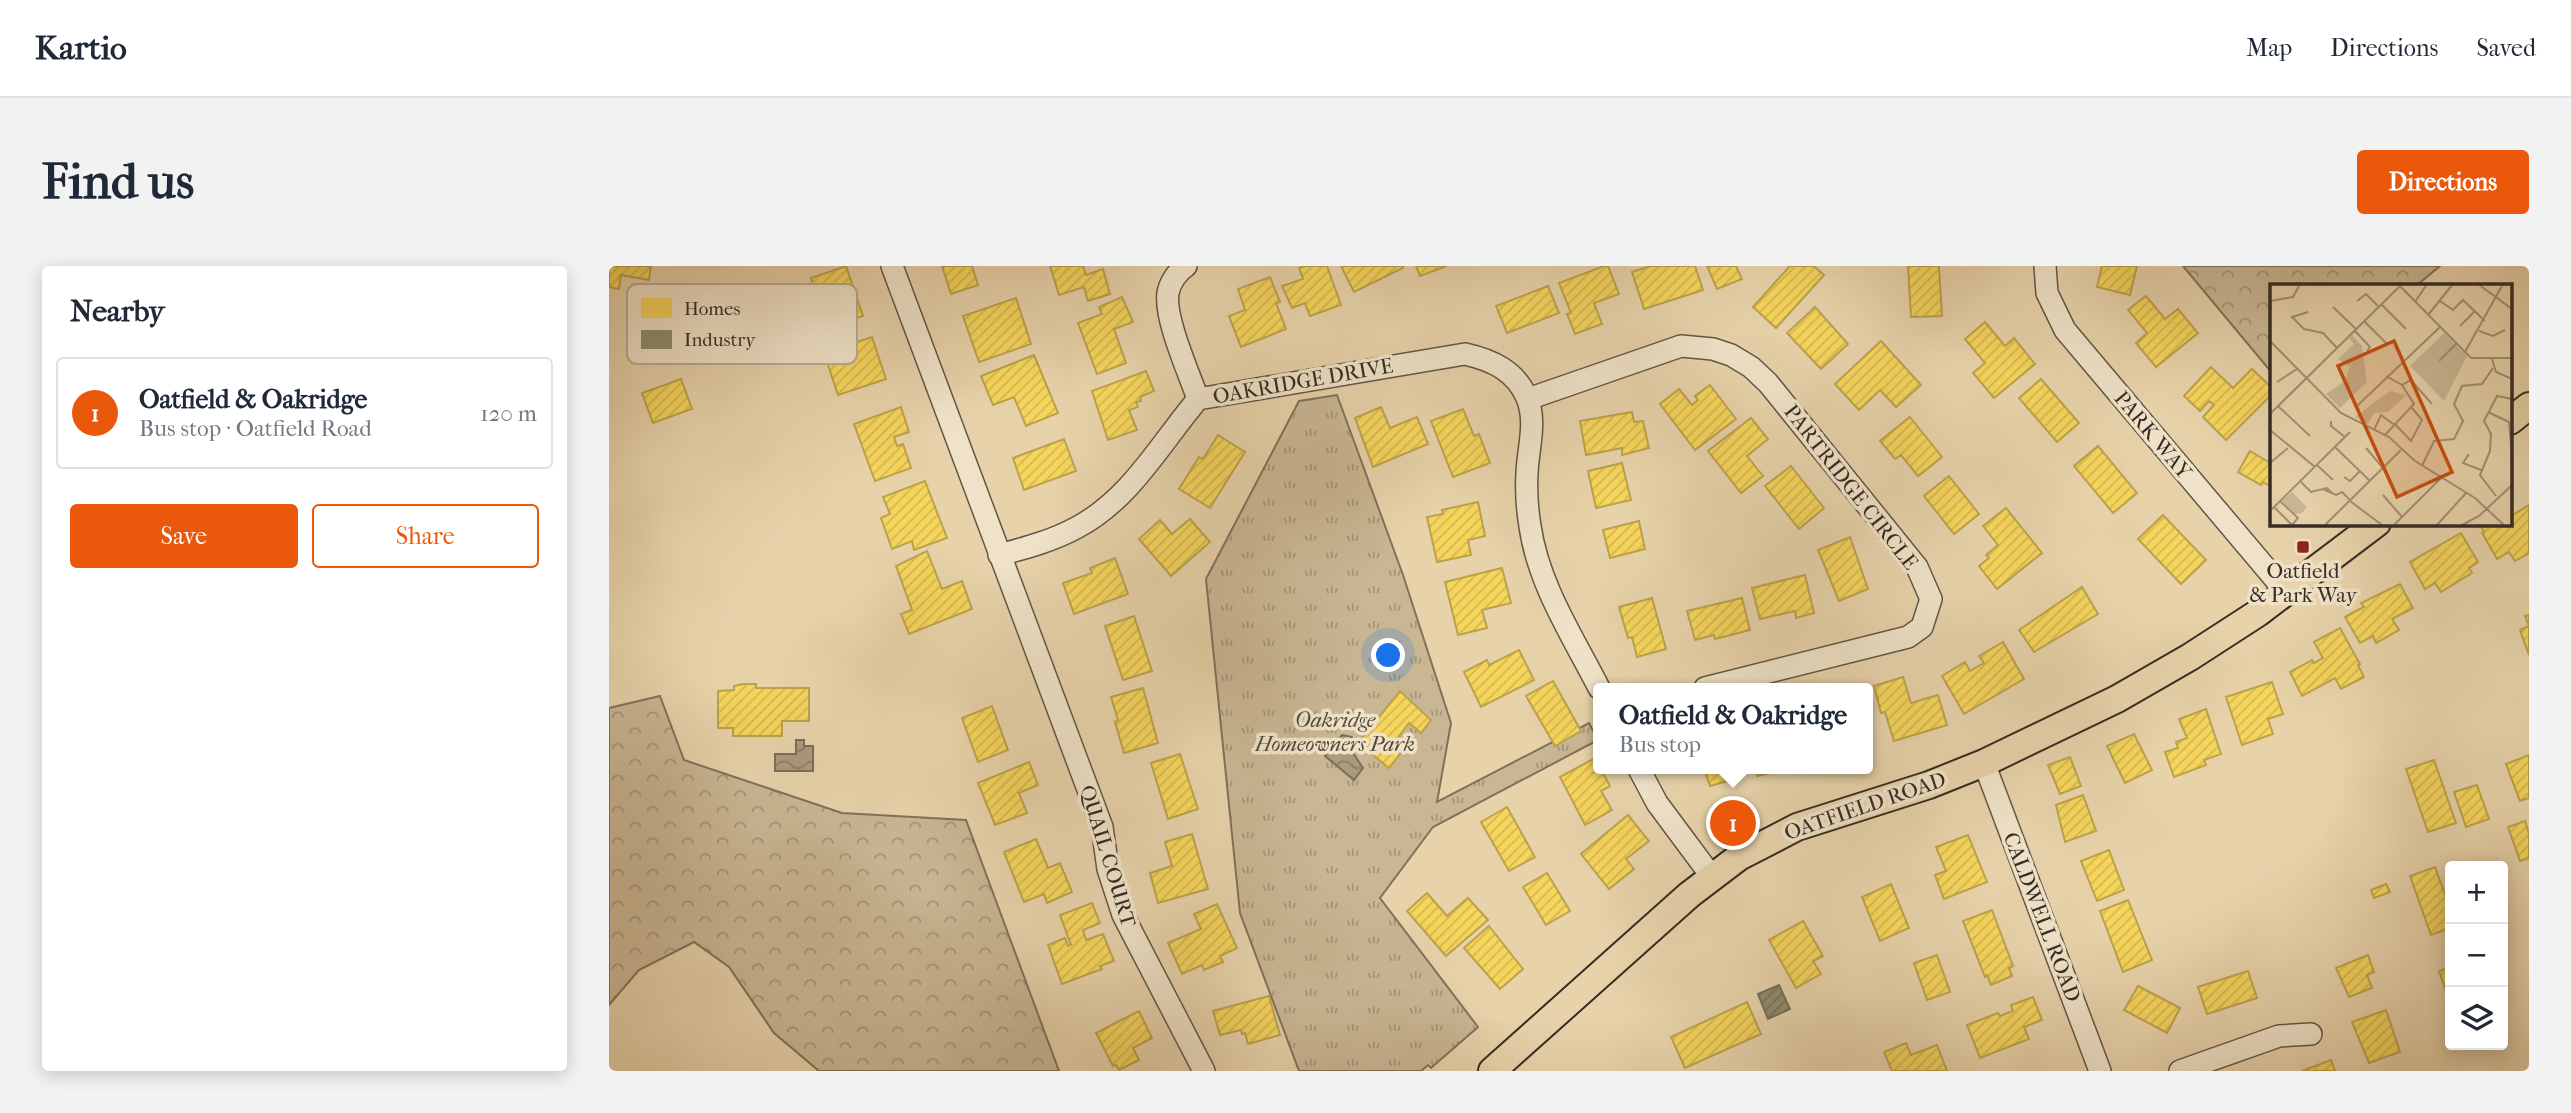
<!DOCTYPE html>
<html lang="en">
<head>
<meta charset="utf-8">
<style>
	body { margin:0; font-family:"IM FELL French Canon",serif; background:#f2f2f3; color:#1f2937 }
	.controls { position:absolute; right:21px; bottom:21px; display:grid; overflow:hidden; border-radius:7px; box-shadow:0 4px 18px #0003 }
	.controls button { width:63px; height:63px; display:grid; place-items:center; padding:0; border:0; border-bottom:2px solid #e0e1e3; background:#fff; color:#1f2937; font:35px sans-serif }
	.you { position:absolute; left:780px; top:390px; width:24px; height:24px; margin:-18px; border:5px solid #fff; border-radius:50%; background:#1a73e8; box-shadow:0 0 0 10px #1a73e833 }
	.badge { display:grid; place-items:center; width:46px; height:46px; border-radius:50%; background:#ea580c; color:#fff; font-size:23px; font-weight:700 }
	.pin { position:absolute; translate:-50% -50%; border:4px solid #fff; box-shadow:0 2px 7px #0006 }
	.popup { position:absolute; left:984px; top:417px; width:280px; height:91px; box-sizing:border-box; display:grid; place-content:center; border-radius:7px; background:#fff; filter:drop-shadow(0 2px 5px #0005); font-size:23px; white-space:nowrap; color:#747a83 }
	.popup b { font-size:26px; color:#1f2937 }
	.popup::after { content:''; position:absolute; left:50%; top:100%; margin-left:-14px; border:14px solid transparent; border-top-color:#fff }
	.list { margin:0; padding:0; list-style:none }
	h2 { display:flex; justify-content:space-between; align-items:center; height:91px; margin:0; padding:0 28px; font-size:30px }
	h2 small { font-size:23px; font-weight:400; color:#747a83 }
	.list li { display:grid; grid-template-columns:46px 1fr auto; gap:21px; align-items:center; box-sizing:border-box; height:112px; margin:0 14px 14px; padding:0 14px; border:2px solid #e0e1e3; border-radius:7px }
	.list b { display:block; font-size:26px; white-space:nowrap }
	.list p { margin:0; font-size:23px; white-space:nowrap; color:#747a83 }
	.list em { font-size:23px; font-style:normal; color:#747a83 }
	.actions { display:flex; gap:14px; padding:21px 28px }
	.actions a { flex:1; padding:16px 0; border:2px solid #ea580c; border-radius:7px; text-align:center; font-size:24px; color:#ea580c }
	.actions .main { background:#ea580c; color:#fff }
	.icon { flex:none; width:38px; height:38px; fill:none; stroke:currentColor; stroke-width:2; stroke-linecap:round; stroke-linejoin:round }
	.map { position:relative; flex:none; width:1920px; height:805px; overflow:hidden; border-radius:7px }
	header { display:flex; align-items:center; gap:42px; box-sizing:border-box; height:98px; padding:0 35px; background:#fff; border-bottom:2px solid #e0e1e3 }
	header strong { font-size:33px }
	nav { display:flex; gap:38px; margin-inline-start:auto; font-size:24px }
	.intro { display:flex; align-items:center; justify-content:space-between; box-sizing:border-box; height:168px; padding:0 42px }
	h1 { margin:0; font-size:49px }
	.button { padding:18px 32px; border-radius:7px; background:#ea580c; color:#fff; font-size:24px; font-weight:700 }
	main { display:flex; gap:42px; padding:0 42px }
	aside { flex:1; background:#fff; border-radius:7px; box-shadow:0 4px 18px #0003 }
	.map>svg:first-child { display:block }
	.forest { fill:url(#forest-crowns); stroke:#80715c; stroke-width:2 }
	.park { fill:url(#park-tufts); stroke:#80715c; stroke-width:2 }
	.water { fill:url(#water-waves); stroke:#7c6e59; stroke-width:2 }
	.homes { fill:url(#homes-hatch); stroke:#bca24b; stroke-width:2 }
	.industry { fill:url(#industry-hatch); stroke:#726f58; stroke-width:2 }
	.lines { fill:none; stroke-linecap:round; stroke-linejoin:round }
	.minor-casing { stroke:#625646; stroke-width:24 }
	.major-casing { stroke:#362c24; stroke-width:30 }
	.minor { stroke:#efe2c8; stroke-width:21 }
	.major { stroke:#e7d2aa; stroke-width:26 }
	.poi-dot { fill:#8f2418; stroke:#efe2c8; stroke-width:2.5 }
	.labels { text-anchor:middle; stroke-width:7; stroke-linejoin:round; paint-order:stroke }
	.street-label { font-size:21px; fill:#362c24; stroke:#efe2c8 }
	.poi-label { font-size:21px; fill:#362c24; stroke:#efe2c8 }
	.park-label { font-size:21px; font-style:italic; fill:#53483a; stroke:#efe2c8 }
	.inset-road { fill:none; stroke:#a09074; stroke-width:2 }
	.view { fill:#c45011; fill-opacity:0.15; stroke:#c45011; stroke-width:3.5 }
	.inset-edge { fill:none; stroke:#362c24; stroke-width:3.5 }
	.key { fill:#efe2c8; stroke:#b8ab97; stroke-width:2 }
	.key-label { font-size:19px; fill:#362c24 }
</style>
</head>
<body>
<header>
<strong>Kartio</strong>
<nav><a>Map</a><a>Directions</a><a>Saved</a></nav>
</header>
<div class="intro"><h1>Find us</h1><a class="button">Directions</a></div>
<main>
<aside>
<h2>Nearby<small></small></h2>
<ul class="list">
<li><span class="badge">1</span><div><b>Oatfield &amp; Oakridge</b><p>Bus stop · Oatfield Road</p></div><em>120 m</em></li>
</ul>
<div class="actions"><a class="main">Save</a><a>Share</a></div>
</aside>
<div class="map">
<svg width="1920" height="805" viewBox="0 0 1920 805">
	<defs>
		<pattern id="forest-crowns" width="20" height="18" patternUnits="userSpaceOnUse" patternTransform="scale(1.75)"><rect width="20" height="18" fill="#c9b693"/><path d="M2 6a3 3 0 1 1 6 0M12 15a3 3 0 1 1 6 0" fill="none" stroke="#a49478"/></pattern>
		<pattern id="park-tufts" width="24" height="20" patternUnits="userSpaceOnUse" patternTransform="scale(1.75)"><rect width="24" height="20" fill="#c9b693"/><path d="M3 7l-1-3M5 7V3M7 7l1-3M15 17l-1-3M17 17v-4M19 17l1-3" fill="none" stroke="#a49478"/></pattern>
		<pattern id="water-waves" width="16" height="10" patternUnits="userSpaceOnUse" patternTransform="scale(1.75)"><rect width="16" height="10" fill="#ab9a7c"/><path d="M0 5q4-4 8 0t8 0" fill="none" stroke="#8c7e65"/></pattern>
		<pattern id="homes-hatch" width="6" height="6" patternUnits="userSpaceOnUse" patternTransform="scale(1.75)"><rect width="6" height="6" fill="#f6d55c"/><path d="M-1 1l2-2M0 6l6-6M5 7l2-2" fill="none" stroke="#d4b750"/></pattern>
		<pattern id="industry-hatch" width="6" height="6" patternUnits="userSpaceOnUse" patternTransform="scale(1.75)"><rect width="6" height="6" fill="#8c8c6e"/><path d="M-1 1l2-2M0 6l6-6M5 7l2-2" fill="none" stroke="#73735a"/></pattern>
	</defs>
	<rect width="100%" height="100%" fill="#e7d2aa"/>
	<filter id="stains"><feTurbulence type="fractalNoise" baseFrequency=".00286" numOctaves="4"/><feColorMatrix values="0 0 0 0 .2 0 0 0 0 .09 0 0 0 0 .02 0 0 0 .5 -.17"/></filter>
	<radialGradient id="worn" r=".72"><stop offset=".6" stop-color="#630" stop-opacity="0"/><stop offset="1" stop-color="#630" stop-opacity=".3"/></radialGradient>
	<g class="forest">
		<polygon points="1574,0 1831,0 1808,19 1663,19 1663,107"/>
		<polygon points="51,430 75,494 233,547 357,554 450,805 210,805 165,767 120,701 85,676 30,704 0,739 0,442"/>
	</g>
	<polygon class="park" points="728,129 794,309 842,457 828,536 980,457 989,474 824,561 771,632 869,761 822,802 819,799 812,805 690,805 631,647 597,313 690,135"/>
	<g class="water">
		<polygon points="733,469 743,471 742,484 754,502 745,514 716,490"/>
		<polygon points="187,474 195,474 195,480 204,480 204,505 166,505 166,488 187,488"/>
	</g>
	<g class="homes">
		<polygon points="0,0 42,0 40,14 12,9 10,23 0,21"/>
		<polygon points="237,0 254,50 219,62 202,12"/>
		<polygon points="333,0 363,0 369,19 342,28"/>
		<polygon points="441,0 474,0 477,9 494,3 501,28 479,35 475,21 450,29"/>
		<polygon points="696,0 718,0 732,39 701,50 696,37 683,42 673,20 694,13 690,2"/>
		<polygon points="732,0 794,0 794,2 745,26"/>
		<polygon points="807,0 838,0 811,10"/>
		<polygon points="995,0 999,0 1010,28 985,37 993,58 966,68 958,48 962,47 950,17"/>
		<polygon points="1042,0 1086,0 1094,24 1035,43 1023,6"/>
		<polygon points="1098,0 1127,0 1133,13 1108,23"/>
		<polygon points="1181,0 1205,0 1215,9 1167,62 1144,41"/>
		<polygon points="1299,0 1330,0 1333,50 1302,51"/>
		<polygon points="1493,0 1528,0 1521,29 1488,21"/>
		<polygon points="661,11 671,36 667,37 677,63 632,81 620,50 636,44 629,23"/>
		<polygon points="939,20 950,47 898,67 887,40"/>
		<polygon points="1537,30 1556,53 1569,43 1589,67 1547,101 1527,77 1538,67 1519,44"/>
		<polygon points="513,31 524,56 505,63 517,97 488,108 469,57 493,48 490,41"/>
		<polygon points="407,32 422,78 370,96 354,50"/>
		<polygon points="1206,41 1239,78 1212,103 1178,67"/>
		<polygon points="1376,56 1396,80 1405,72 1426,98 1385,132 1364,107 1376,97 1356,73"/>
		<polygon points="263,71 277,113 229,129 215,87"/>
		<polygon points="1272,75 1312,119 1287,141 1271,124 1250,144 1226,118"/>
		<polygon points="425,89 449,147 417,160 405,131 384,139 372,110"/>
		<polygon points="1602,101 1624,122 1643,103 1663,122 1663,128 1617,174 1594,151 1605,139 1600,135 1591,145 1575,130"/>
		<polygon points="537,105 545,125 531,131 532,135 527,136 529,141 520,144 528,164 499,174 483,125"/>
		<polygon points="72,113 83,143 44,157 33,127"/>
		<polygon points="1432,113 1470,157 1448,176 1410,132"/>
		<polygon points="1101,119 1127,153 1086,184 1051,138 1070,123 1083,139 1089,134 1086,130"/>
		<polygon points="292,141 300,166 285,171 288,180 294,178 302,202 266,215 245,158"/>
		<polygon points="772,141 781,162 808,151 819,178 764,201 746,152"/>
		<polygon points="854,143 865,170 870,168 881,197 844,211 822,155"/>
		<polygon points="1023,146 1025,156 1034,155 1040,182 1013,189 1013,182 977,189 971,155"/>
		<polygon points="1301,151 1333,191 1309,210 1292,189 1286,193 1271,175"/>
		<polygon points="1142,152 1159,173 1138,190 1154,210 1132,227 1099,185"/>
		<polygon points="609,169 636,186 601,242 570,223 590,191 594,193"/>
		<polygon points="455,173 467,205 415,224 404,192"/>
		<polygon points="1489,180 1528,227 1504,247 1465,200"/>
		<polygon points="1641,185 1663,198 1663,221 1654,216 1652,219 1629,206"/>
		<polygon points="1013,197 1022,234 987,242 979,205"/>
		<polygon points="1182,200 1215,242 1190,263 1156,220"/>
		<polygon points="1340,210 1370,248 1345,268 1315,230"/>
		<polygon points="316,215 338,272 305,284 303,275 283,283 272,252 281,248 274,231"/>
		<polygon points="869,236 876,270 859,274 862,289 828,296 818,251 834,248 833,244"/>
		<polygon points="1920,239 1920,287 1906,295 1900,286 1888,293 1873,267 1875,266 1870,257 1901,257 1901,248 1902,250"/>
		<polygon points="1397,242 1433,287 1388,323 1370,300 1380,292 1377,289 1389,279 1374,260"/>
		<polygon points="1554,249 1597,294 1572,318 1529,273"/>
		<polygon points="581,253 601,276 562,310 530,273 551,254 563,268"/>
		<polygon points="1030,255 1036,283 1001,292 994,264"/>
		<polygon points="1852,267 1869,296 1860,302 1863,307 1832,326 1826,317 1816,323 1801,296"/>
		<polygon points="1241,271 1259,323 1230,335 1209,284"/>
		<polygon points="318,285 333,323 353,315 363,343 300,368 292,348 303,344 287,300"/>
		<polygon points="506,292 519,328 465,348 454,317 483,307 481,302"/>
		<polygon points="893,302 902,337 873,344 878,362 849,369 836,316"/>
		<polygon points="1196,309 1205,347 1187,352 1186,345 1151,353 1143,322"/>
		<polygon points="1791,318 1804,342 1783,353 1790,364 1767,377 1764,370 1751,377 1736,351 1755,341 1752,337"/>
		<polygon points="1473,321 1489,348 1425,386 1410,364"/>
		<polygon points="1043,332 1057,383 1028,391 1023,371 1019,372 1010,341"/>
		<polygon points="1133,332 1141,364 1106,373 1105,369 1086,374 1078,345"/>
		<polygon points="1920,349 1920,389 1911,364 1920,360 1916,350"/>
		<polygon points="525,350 543,405 514,414 496,360"/>
		<polygon points="1731,362 1751,398 1749,399 1755,411 1732,423 1726,412 1693,430 1681,406 1703,394 1705,397 1714,392 1705,376"/>
		<polygon points="1394,376 1415,413 1355,448 1333,410 1356,396 1361,405 1375,397 1370,390"/>
		<polygon points="910,384 925,414 872,441 855,406 878,394 880,399"/>
		<polygon points="1294,411 1302,437 1329,429 1338,459 1285,475 1276,446 1272,447 1265,420"/>
		<polygon points="944,415 972,465 946,480 917,430"/>
		<polygon points="1663,416 1674,448 1659,453 1664,468 1633,479 1617,431"/>
		<polygon points="134,418 147,418 147,422 200,422 200,455 173,455 173,470 124,470 124,462 109,462 109,425 125,424 125,420"/>
		<polygon points="534,422 549,477 515,487 506,456 509,454 502,431"/>
		<polygon points="791,425 822,454 812,467 800,457 782,481 791,488 780,502 749,477"/>
		<polygon points="383,440 399,484 369,496 353,452"/>
		<polygon points="1597,443 1612,488 1595,494 1597,499 1565,511 1556,486 1569,482 1567,476 1578,472 1570,453"/>
		<polygon points="1525,468 1543,504 1516,517 1498,480"/>
		<polygon points="571,488 589,543 559,553 542,497"/>
		<polygon points="1920,489 1920,532 1911,535 1897,498"/>
		<polygon points="1461,491 1472,520 1451,528 1439,499"/>
		<polygon points="986,492 989,503 992,503 1001,520 992,525 1003,544 976,559 951,511"/>
		<polygon points="1825,494 1847,557 1819,566 1797,503"/>
		<polygon points="420,496 429,519 410,527 418,547 386,559 369,517"/>
		<polygon points="1095,503 1127,503 1130,512 1101,520"/>
		<polygon points="1146,503 1180,503 1148,510"/>
		<polygon points="1868,519 1880,553 1857,561 1845,526"/>
		<polygon points="1474,529 1487,565 1456,576 1447,539"/>
		<polygon points="898,541 926,591 900,605 872,556"/>
		<polygon points="1019,549 1040,575 1017,593 1025,603 1000,623 972,588"/>
		<polygon points="1916,555 1920,568 1920,592 1911,595 1899,561"/>
		<polygon points="583,568 599,623 549,637 541,607 563,600 556,576"/>
		<polygon points="1359,569 1378,616 1335,633 1326,609 1337,605 1327,581"/>
		<polygon points="427,573 439,602 451,597 463,626 438,637 435,628 415,636 395,586"/>
		<polygon points="1500,584 1515,624 1488,635 1472,595"/>
		<polygon points="1826,601 1841,642 1841,662 1822,669 1801,610"/>
		<polygon points="938,607 961,645 937,659 914,621"/>
		<polygon points="1282,618 1300,662 1271,675 1253,631"/>
		<polygon points="1777,618 1781,626 1765,632 1762,624"/>
		<polygon points="818,627 838,650 859,632 879,654 837,690 798,645"/>
		<polygon points="1519,634 1543,694 1514,706 1491,645"/>
		<polygon points="483,637 491,657 474,664 477,674 494,668 505,695 491,700 493,703 453,718 439,679 456,672 459,680 462,679 451,649"/>
		<polygon points="608,638 628,682 611,690 614,696 595,704 593,699 573,708 559,677 592,663 585,648"/>
		<polygon points="1383,644 1404,700 1400,702 1403,710 1382,719 1378,709 1376,711 1354,655"/>
		<polygon points="1194,655 1214,690 1204,695 1212,708 1187,722 1160,674"/>
		<polygon points="880,660 914,703 891,723 855,682"/>
		<polygon points="1328,689 1341,726 1318,734 1305,697"/>
		<polygon points="1759,689 1765,706 1758,709 1763,722 1740,731 1727,702"/>
		<polygon points="1841,701 1841,737 1830,705"/>
		<polygon points="1639,705 1648,732 1598,748 1589,721"/>
		<polygon points="1529,720 1571,742 1558,767 1515,744"/>
		<polygon points="660,730 671,769 639,778 636,767 633,768 632,764 611,769 604,745"/>
		<polygon points="1424,731 1433,754 1415,761 1420,773 1371,792 1358,759 1389,747 1391,750 1404,745 1402,739"/>
		<polygon points="1138,736 1152,768 1076,802 1062,771"/>
		<polygon points="1777,744 1791,786 1760,797 1743,756"/>
		<polygon points="530,745 543,772 524,782 530,794 510,804 507,799 504,800 487,767"/>
		<polygon points="1297,777 1302,789 1328,779 1338,805 1283,805 1275,786"/>
		<polygon points="1722,794 1726,805 1693,805"/>
	</g>
	<polygon class="industry" points="1170,719 1181,743 1159,753 1149,728"/>
	<g class="lines">
		<g class="minor-casing">
			<g id="minor">
				<polyline points="283,0 493,561 499,603 514,649 595,805"/>
				<path d="M577,0C569,5 561,16 559,27C555,52 580,107 589,133"/>
				<polyline points="1436,0 1438,27 1456,64 1677,326"/>
				<polyline points="919,133 1072,80 1104,83 1122,89 1142,101 1159,117 1308,301 1322,333 1313,361 1299,371 1096,422"/>
				<path d="M390,289C416,282 443,275 467,262C521,234 551,178 589,133L856,88C883,94 907,105 918,132C928,156 919,182 918,207C917,224 918,242 921,260C929,318 964,371 990,422"/>
				<polyline points="1375,497 1491,805"/>
				<polyline points="1030,503 1048,537 1103,611"/>
				<polyline points="1571,805 1670,770 1702,768"/>
			</g>
		</g>
		<g class="major-casing">
			<g id="major">
				<polyline points="1901,155 1920,140"/>
				<polyline points="883,805 1080,629 1130,591 1188,561 1320,519 1375,497 1508,433 1581,391 1649,347 1768,257"/>
			</g>
		</g>
		<use href="#minor" class="minor"/>
		<use href="#major" class="major"/>
	</g>
	<rect class="poi-dot" x="1687" y="274" width="14" height="14" rx="3.5"/>
	<g class="labels">
		<g class="street-label">
			<text transform="translate(694 115) rotate(-10)" y="7">OAKRIDGE DRIVE</text>
			<text transform="translate(1544 169) rotate(50)" y="7">PARK WAY</text>
			<text transform="translate(1242 221) rotate(52)" y="7">PARTRIDGE CIRCLE</text>
			<text transform="translate(1256 540) rotate(-19)" y="7">OATFIELD ROAD</text>
			<text transform="translate(499 590) rotate(73)" y="7">QUAIL COURT</text>
			<text transform="translate(1433 651) rotate(69)" y="7">CALDWELL ROAD</text>
		</g>
		<g class="poi-label">
			<text x="1694" y="312">Oatfield<tspan x="1694" dy="24">&amp; Park Way</tspan></text>
		</g>
		<g class="park-label">
			<text x="726" y="461">Oakridge<tspan x="726" dy="24">Homeowners Park</tspan></text>
		</g>
	</g>
	<g transform="translate(1661 18)">
		<rect width="242" height="242" fill="#e7d2aa"/>
		<path d="M22,208L37,223L32,229L25,230L12,217Z" fill="#c9b693"/>
		<path d="M82,51L92,62L97,98L70,124L56,110L74,98L80,83L68,75L84,60L79,55Z" fill="#c9b693"/>
		<path d="M174,49L197,72L174,117L140,82ZM120,107L137,111L118,128L104,129L98,140L85,133Z" fill="#c9b693"/>
		<path class="inset-road" d="M208,0L242,25M130,2L201,74H242M0,17L23,13L30,0M87,17L96,10L108,22M170,17L183,26L193,16L215,37M145,18L157,0M111,20L136,45M63,23L86,45M38,28L22,33L34,45L53,49L67,64M158,31L183,0M94,37L117,60M190,42L205,27M85,47L100,63L97,67M209,47L223,52L235,46M0,57L71,129L119,153L145,177L205,214L234,241M195,68L233,0M222,75L226,88L242,95M169,77L186,60M7,98L27,85M132,101L141,96L162,120M8,122L40,152M87,122L170,43M218,128L239,138L242,170M0,130L132,0M61,137V142L75,153M124,139L141,157L152,136L142,124M0,146L45,183M104,146L111,131L123,140M115,151L144,120L132,101L116,92M65,163L100,197M96,164L113,184M199,170L193,179L211,186M0,179L18,164M47,181L63,196M152,182L164,157L184,155L193,137L184,120L192,102L212,100L223,84M74,193L80,197L90,187M31,198L41,208L57,204L63,210M53,205L66,211L72,208L80,216M113,211L132,233M226,212L210,191L220,167L221,150L214,137L227,112L242,115M80,217L112,241M4,223L22,241L28,234L10,217M0,227L80,148M55,241L131,166M124,241L171,194M167,241L196,209M192,241L209,232L242,201"/>
		<path class="view" d="M124,57L182,188L127,213L68,82Z"/>
		<rect width="242" height="242" class="inset-edge"/>
	</g>
	<rect x="18" y="18" width="230" height="80" rx="10" class="key"/>
	<rect x="32" y="32" width="31" height="20" fill="#f6d55c"/>
	<rect x="32" y="64" width="31" height="19" fill="#8c8c6e"/>
	<g class="key-label">
		<text x="75" y="49">Homes</text>
		<text x="75" y="80">Industry</text>
	</g>
	<rect width="100%" height="100%" filter="url(#stains)"/>
	<rect width="100%" height="100%" fill="url(#worn)"/>
</svg>
<div class="controls">
<button>+</button>
<button>−</button>
<button><svg class="icon" aria-label="layers" viewBox="0 0 24 24"><path d="M12 4l9 5-9 5-9-5zM3 14l9 5 9-5"/></svg></button>
</div>
<div class="you"></div>
<div class="pin badge" style="left:1124px;top:557px">1</div>
<div class="popup"><b>Oatfield &amp; Oakridge</b>Bus stop</div>
</div>
</main>
</body>
</html>
